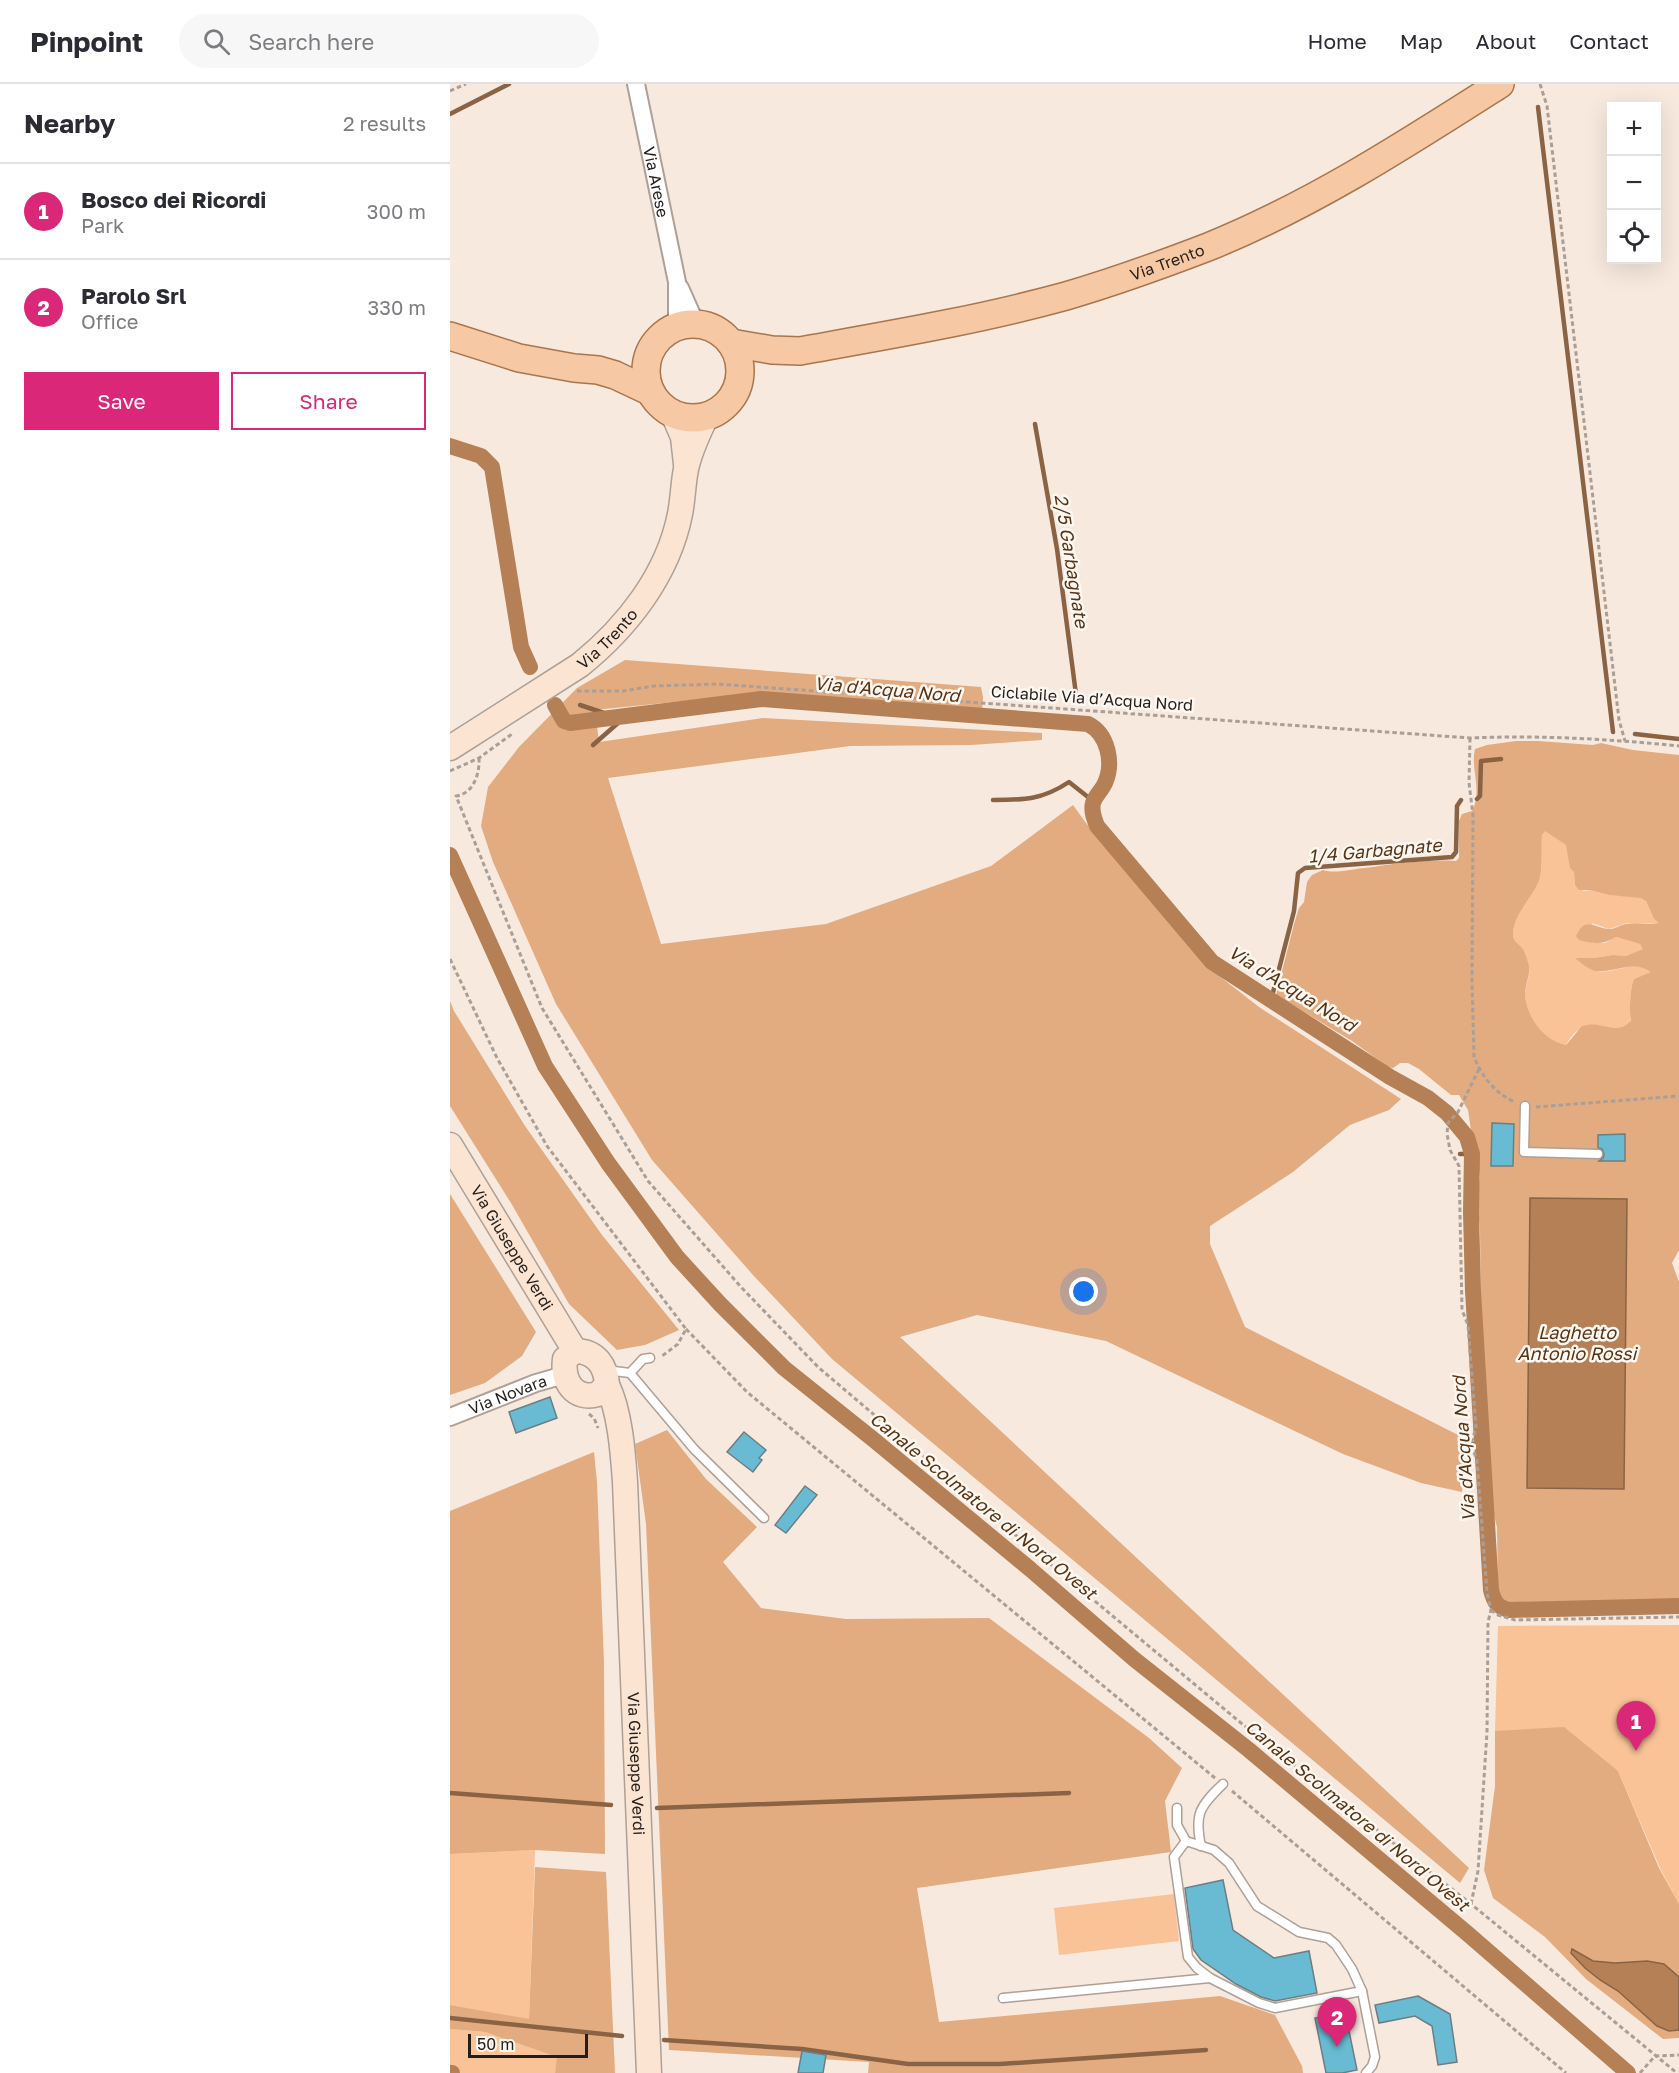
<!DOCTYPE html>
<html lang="en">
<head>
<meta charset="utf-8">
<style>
	body { margin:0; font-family:"Golos Text",sans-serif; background:#f7f7f7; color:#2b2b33 }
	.controls { position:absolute; right:18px; top:18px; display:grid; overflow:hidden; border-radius:0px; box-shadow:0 6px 24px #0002 }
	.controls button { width:54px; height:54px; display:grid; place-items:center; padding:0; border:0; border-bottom:2px solid #e1e1e2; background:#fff; color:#2b2b33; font:30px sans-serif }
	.scale { position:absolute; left:18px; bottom:15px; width:120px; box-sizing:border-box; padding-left:6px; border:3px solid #241e1b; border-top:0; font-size:16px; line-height:21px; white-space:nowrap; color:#241e1b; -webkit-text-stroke:4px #fef8f3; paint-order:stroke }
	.you { position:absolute; left:634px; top:1208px; width:21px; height:21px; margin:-15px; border:4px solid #fff; border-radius:50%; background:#1a73e8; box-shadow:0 0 0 9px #1a73e833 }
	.badge { display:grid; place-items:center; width:39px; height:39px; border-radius:50%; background:#db2777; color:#fff; font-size:20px; font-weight:700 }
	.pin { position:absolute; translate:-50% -50px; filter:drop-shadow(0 2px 3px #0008) }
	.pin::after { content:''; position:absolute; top:32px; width:21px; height:18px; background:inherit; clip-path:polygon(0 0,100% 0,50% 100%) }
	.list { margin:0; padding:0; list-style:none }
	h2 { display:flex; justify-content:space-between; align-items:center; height:78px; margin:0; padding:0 24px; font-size:26px }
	h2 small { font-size:20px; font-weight:400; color:#7c7c81 }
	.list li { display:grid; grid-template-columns:39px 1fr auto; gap:18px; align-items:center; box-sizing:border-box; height:96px; padding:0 24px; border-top:2px solid #e1e1e2 }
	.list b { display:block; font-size:22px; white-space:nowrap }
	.list p { margin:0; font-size:20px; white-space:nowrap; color:#7c7c81 }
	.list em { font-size:20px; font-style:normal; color:#7c7c81 }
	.actions { display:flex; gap:12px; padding:18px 24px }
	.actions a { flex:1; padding:14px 0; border:2px solid #db2777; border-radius:0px; text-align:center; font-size:21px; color:#db2777 }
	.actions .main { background:#db2777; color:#fff }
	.icon { flex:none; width:33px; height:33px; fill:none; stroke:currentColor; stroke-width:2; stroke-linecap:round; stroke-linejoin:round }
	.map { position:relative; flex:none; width:1229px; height:1989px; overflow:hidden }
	header { display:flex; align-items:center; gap:36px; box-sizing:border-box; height:84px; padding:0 30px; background:#fff; border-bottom:2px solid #e1e1e2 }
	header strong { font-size:28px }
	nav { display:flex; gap:33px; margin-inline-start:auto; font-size:21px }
	.search { width:420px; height:54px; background:#f7f7f7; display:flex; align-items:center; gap:15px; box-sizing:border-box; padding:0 21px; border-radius:33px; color:#7c7c81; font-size:22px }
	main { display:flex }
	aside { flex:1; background:#fff }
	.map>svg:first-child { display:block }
	.green { fill:#f9c297 }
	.forest { fill:#e3ab80; fill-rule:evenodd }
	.water { fill:#b58056; stroke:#8a6344; stroke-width:1.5 }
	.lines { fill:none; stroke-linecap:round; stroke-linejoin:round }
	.stream { stroke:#8a6344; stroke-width:4.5 }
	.canal { stroke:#b58056; stroke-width:16 }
	.building { fill:#68bbd2; stroke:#6d7e83; stroke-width:1.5 }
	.lane-casing { stroke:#aea096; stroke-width:11 }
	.street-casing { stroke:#aea096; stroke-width:20 }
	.secondary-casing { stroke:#aea096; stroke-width:27 }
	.primary-casing { stroke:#a9754c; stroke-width:30 }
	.path { stroke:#aa9f97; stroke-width:3; stroke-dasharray:4.5 3; stroke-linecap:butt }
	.lane { stroke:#fff; stroke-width:8 }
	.street { stroke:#fff; stroke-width:16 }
	.secondary { stroke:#fbe4d1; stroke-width:24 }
	.primary { stroke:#f7c8a4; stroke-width:27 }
	.labels { text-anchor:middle; stroke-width:5; stroke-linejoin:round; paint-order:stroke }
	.street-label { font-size:16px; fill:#241e1b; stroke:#fef8f3 }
	.water-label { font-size:18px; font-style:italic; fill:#593414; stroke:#fef8f3 }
</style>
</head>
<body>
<header>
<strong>Pinpoint</strong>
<div class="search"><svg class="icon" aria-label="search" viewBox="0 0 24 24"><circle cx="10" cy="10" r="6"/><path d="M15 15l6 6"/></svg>Search here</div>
<nav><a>Home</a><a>Map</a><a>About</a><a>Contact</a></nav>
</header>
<main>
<aside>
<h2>Nearby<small>2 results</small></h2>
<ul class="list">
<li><span class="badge">1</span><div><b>Bosco dei Ricordi</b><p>Park</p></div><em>300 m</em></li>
<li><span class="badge">2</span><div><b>Parolo Srl</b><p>Office</p></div><em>330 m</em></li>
</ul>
<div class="actions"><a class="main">Save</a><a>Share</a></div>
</aside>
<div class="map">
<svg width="1229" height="1989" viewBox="0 0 1229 1989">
	<rect width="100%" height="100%" fill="#f7e9de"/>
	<g class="green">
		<path d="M1095,746L1116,761L1124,788L1125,801L1134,807L1140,806L1159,811L1191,813L1196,817L1204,835L1210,839H1177L1159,845L1142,839V859H1155L1166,853L1190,860L1194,865L1176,872L1163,871L1144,874H1126C1132,878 1140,885 1146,887C1166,891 1183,874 1202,888L1184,895C1180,904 1179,928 1181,938C1165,952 1147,936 1129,946C1123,948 1119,956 1116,961C1094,957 1076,932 1075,910C1075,901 1081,892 1079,883C1078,878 1076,869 1073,865C1070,860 1063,858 1063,851C1063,831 1082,814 1089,797C1093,786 1091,763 1092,751Z"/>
		<polygon points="1229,1541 1229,1820 1210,1784 1168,1687 1045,1647 1048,1542"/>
		<polygon points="85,1766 79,1936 0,1921 0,1770"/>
		<polygon points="724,1810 729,1857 609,1871 604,1824"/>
		<polygon points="0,1945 35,1948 108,1973 105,1989 0,1989"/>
	</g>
	<g class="forest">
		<polygon points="175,576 531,603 533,613 532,626 312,609 145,626 149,658 313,634 592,649 592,656 521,661 400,662 158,694 211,860 376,840 541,782 623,721 636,739 759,884 809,923 951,1015 939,1026 900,1041 843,1088 760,1142 760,1160 795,1243 1018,1356 1012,1408 971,1399 893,1370 656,1257 527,1231 450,1253 1019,1784 1010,1799 382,1275 303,1191 202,1076 106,920 43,778 31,742 38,703 69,663 127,604"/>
		<path d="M1066,657H1088L1143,661L1151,659L1183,666L1229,671V1166L1222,1179L1229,1198V1517L1191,1516L1155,1521L1127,1517L1077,1520L1051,1517L1048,1505L1047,1443L1041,1421L1039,1356L1032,1282L1030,1146L1027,1114L1030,1093L1025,1055L1021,1046L1018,1026L1009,1011H1001L969,985L958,979H950L943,984L938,983L902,957L826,911L844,840L849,824L854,818L857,798L862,791L873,786C886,790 902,785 915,784C945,780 976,775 1006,777L1009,774V737L1012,730L1022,727C1033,707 1020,685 1025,665L1037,661ZM1095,747L1116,761L1120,784L1124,788L1125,801L1129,806H1140L1159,811L1191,814L1196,817L1204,835L1209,839C1198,841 1186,838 1176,840C1170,841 1163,846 1158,845C1142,843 1136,832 1126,852L1129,856C1144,860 1152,861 1166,853L1190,860L1193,865L1176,872L1163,871L1144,874H1125C1131,879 1138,885 1145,887C1165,889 1184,875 1201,888L1184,895C1180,904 1179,928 1181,937C1170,948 1160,943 1148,941C1143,940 1137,941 1132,942L1116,961C1094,957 1076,932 1075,910C1075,899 1082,889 1078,878C1077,874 1075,868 1073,865C1070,860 1063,858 1063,851C1063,831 1082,814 1089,797C1093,786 1091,763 1092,751ZM1080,1114L1177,1115L1173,1405L1078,1404Z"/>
		<polygon points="0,917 4,927 75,1042 152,1151 229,1246 195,1261 167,1266 119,1220 61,1119 0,1022"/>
		<polygon points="0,1110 86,1248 72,1272 35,1299 0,1311"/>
		<polygon points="217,1346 256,1395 307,1443 273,1478 311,1524 396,1535 539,1534 699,1654 732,1684 715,1717 721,1768 467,1804 489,1938 770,1912 825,1931 852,1982 853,1989 418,1989 419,1978 219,1966 196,1440 185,1360"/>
		<polygon points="144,1368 147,1398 154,1579 155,1770 85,1766 0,1770 0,1427"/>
		<polygon points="1114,1643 1168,1687 1209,1784 1229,1820 1229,1954 1213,1955 1136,1895 1095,1853 1043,1814 1034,1786 1045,1702 1045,1647"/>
		<polygon points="85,1783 156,1788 165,1989 105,1989 107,1973 35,1948 0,1945 0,1921 79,1935"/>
	</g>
	<g class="water">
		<polygon points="1080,1114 1177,1115 1174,1405 1077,1404"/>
		<polygon points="1122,1865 1143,1877 1165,1879 1197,1877 1214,1880 1229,1893 1229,1946 1219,1947 1207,1942 1168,1907 1150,1896 1135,1884 1121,1869"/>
	</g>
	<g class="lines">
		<g class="stream">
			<polyline points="1088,23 1163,648"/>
			<polyline points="0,30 59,0"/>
			<polyline points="585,340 607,465 627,618"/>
			<polyline points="130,621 166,633"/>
			<polyline points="627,640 628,635"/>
			<polyline points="1185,650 1229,655"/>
			<polyline points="143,661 176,632"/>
			<polyline points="1027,715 1030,712 1031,677 1051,675"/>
			<path d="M543,716C574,716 592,716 619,698L643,717"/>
			<polyline points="821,916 844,827 848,789 855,784 1002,773 1006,768 1007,722 1011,716"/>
			<polyline points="1010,1070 1022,1070"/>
			<polyline points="1022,1360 1032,1359"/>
			<polyline points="0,1709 161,1721"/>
			<polyline points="207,1724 619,1709"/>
			<polyline points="0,1934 172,1952"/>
			<polyline points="214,1956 352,1965 458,1980 550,1980 756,1966"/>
		</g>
		<g class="canal">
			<polyline points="0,362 31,372 42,383 71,563 80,583"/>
			<path d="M105,621L114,637L120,639L311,615L638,640C658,650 664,679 655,699C652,706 645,712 643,719C641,727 644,734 647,742L762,878L940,993L978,1014L997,1029L1017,1053L1022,1070L1021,1128L1023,1207L1041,1506C1044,1518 1047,1523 1059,1526L1229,1522"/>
			<polyline points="0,771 95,982 158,1079 227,1173 270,1220 334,1284 424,1356 580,1485 684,1575 799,1666 1018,1850 1178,1989"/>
			<polyline points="0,1989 2,1989"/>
		</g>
	</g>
	<g class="building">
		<polygon points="1042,1039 1064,1040 1063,1082 1041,1082"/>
		<polygon points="1175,1050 1175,1077 1149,1077 1153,1074 1154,1070 1152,1065 1148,1064 1148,1051"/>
		<polygon points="100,1313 107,1334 66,1349 59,1328"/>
		<polygon points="294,1348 316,1366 309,1374 312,1376 303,1388 277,1368"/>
		<polygon points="355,1402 367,1411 336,1449 325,1441"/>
		<polygon points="773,1796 783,1846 824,1874 859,1867 867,1909 825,1917 811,1913 786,1900 751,1876 743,1865 735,1804"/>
		<polygon points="968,1912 1000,1930 1007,1978 988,1981 982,1942 965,1932 929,1939 925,1921"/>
		<polygon points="900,1928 902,1941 898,1942 907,1986 892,1989 876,1989 865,1934"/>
		<polygon points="352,1967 376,1971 373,1989 348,1989"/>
	</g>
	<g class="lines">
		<g class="lane-casing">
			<g id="lane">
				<polyline points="1075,1022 1074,1068 1148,1070"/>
				<polyline points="156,1286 180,1289 193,1275 200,1274"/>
				<polyline points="180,1289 244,1365 314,1434"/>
				<polyline points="727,1724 727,1741 736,1757 764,1766 779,1779 807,1822 849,1848 878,1854 886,1861 902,1885 912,1907 925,1973 922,1982 916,1989"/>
				<polyline points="736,1757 724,1773 738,1873 747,1884 760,1894 809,1919 825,1924 912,1907"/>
				<path d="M751,1762C744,1730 750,1722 773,1700"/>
				<polyline points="553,1914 760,1894"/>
			</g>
		</g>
		<g class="street-casing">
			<g id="street">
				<path id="s1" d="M186,0L227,198V242"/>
				<polyline points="230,204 246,240"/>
				<path id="s2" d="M0,1333L86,1299L114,1291"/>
			</g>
		</g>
		<g class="secondary-casing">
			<g id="secondary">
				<polyline points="224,332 233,353 236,380"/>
				<path id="s3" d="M0,664L130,581C177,543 218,491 230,430C233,415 233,400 236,385C240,366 248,350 256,333"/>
				<path id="s4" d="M0,1061L125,1267"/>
				<path d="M125,1267C146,1267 156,1282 157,1301L148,1310C124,1317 112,1297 115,1275Z"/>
				<path id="s5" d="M157,1301C170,1327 173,1369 175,1398L199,1989"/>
			</g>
		</g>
		<g class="primary-casing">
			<g id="primary">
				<circle cx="243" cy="287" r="47"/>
				<polyline points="0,252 69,274 124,284 148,286 165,291 199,307"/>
				<path id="s6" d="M281,259L322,266L350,267C439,251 529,236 616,212C664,198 711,181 758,163C862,121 956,60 1050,0"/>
			</g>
		</g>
		<g class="path">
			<polyline points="1090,0 1097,22 1169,636 1175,657"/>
			<polyline points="0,7 16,0"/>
			<path d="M127,607H173L204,602L267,600L1020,654C1090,651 1160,655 1229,662"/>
			<path d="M1020,654L1019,699L1023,731L1022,896L1024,973C1032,993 1046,1010 1065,1018"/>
			<path d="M29,674C30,690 23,710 6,712L92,924L198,1097L291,1203L368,1283L544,1433L791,1639L1021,1820L1227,1989"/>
			<polyline points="0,687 29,674 62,650"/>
			<polyline points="0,875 47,974 97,1062 236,1245 228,1260 212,1272"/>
			<polyline points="1086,1023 1229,1012"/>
			<polyline points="236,1245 297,1308 765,1694"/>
			<polyline points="139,1330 144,1334 148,1344"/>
			<polyline points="1041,1526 1048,1531 1065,1536 1229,1533"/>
			<polyline points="782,1707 1116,1989"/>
			<polyline points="1021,1820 1028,1787 1037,1648 1038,1538 1041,1526 1037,1509 1027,1376 1021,1360 1026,1344 1018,1241 1012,1226 1009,1082 1000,1066 997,1050 998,1039 1008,1028 1029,985"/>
			<polyline points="1190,1989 1205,1972 1229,1971"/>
		</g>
		<use href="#lane" class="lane"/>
		<use href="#street" class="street"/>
		<use href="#secondary" class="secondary"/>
		<use href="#primary" class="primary"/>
	</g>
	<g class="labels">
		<g class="street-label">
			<text dy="6" stroke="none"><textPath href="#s1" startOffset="100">Via Arese</textPath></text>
			<text dy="6" stroke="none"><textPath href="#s6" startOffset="448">Via Trento</textPath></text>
			<text dy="6" stroke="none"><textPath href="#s3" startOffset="192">Via Trento</textPath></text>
			<text transform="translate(642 614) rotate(4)" y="6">Ciclabile Via d’Acqua Nord</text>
			<text dy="6" stroke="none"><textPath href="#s4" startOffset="120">Via Giuseppe Verdi</textPath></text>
			<text dy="6" stroke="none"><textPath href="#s2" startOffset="62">Via Novara</textPath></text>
			<text dy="6" stroke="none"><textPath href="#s5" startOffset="381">Via Giuseppe Verdi</textPath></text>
		</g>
		<g class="water-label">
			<text transform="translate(621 477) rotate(81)" y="6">2/5 Garbagnate</text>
			<text transform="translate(437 606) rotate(5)" y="6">Via d'Acqua Nord</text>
			<text transform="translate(925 767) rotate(-5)" y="6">1/4 Garbagnate</text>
			<text transform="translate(842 905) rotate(32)" y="6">Via d'Acqua Nord</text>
			<text x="1127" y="1255">Laghetto<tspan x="1127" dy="21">Antonio Rossi</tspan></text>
			<text transform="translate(1014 1365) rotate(-94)" y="6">Via d'Acqua Nord</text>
			<text transform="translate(533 1422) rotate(39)" y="6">Canale Scolmatore di Nord Ovest</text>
			<text transform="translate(907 1732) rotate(40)" y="6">Canale Scolmatore di Nord Ovest</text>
		</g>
	</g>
</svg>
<div class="controls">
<button>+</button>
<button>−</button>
<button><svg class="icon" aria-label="locate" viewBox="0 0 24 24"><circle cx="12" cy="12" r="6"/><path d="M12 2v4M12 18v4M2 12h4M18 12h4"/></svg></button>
</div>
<div class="scale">50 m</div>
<div class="you"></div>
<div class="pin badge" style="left:1186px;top:1667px">1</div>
<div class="pin badge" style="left:887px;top:1963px">2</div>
</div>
</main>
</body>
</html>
